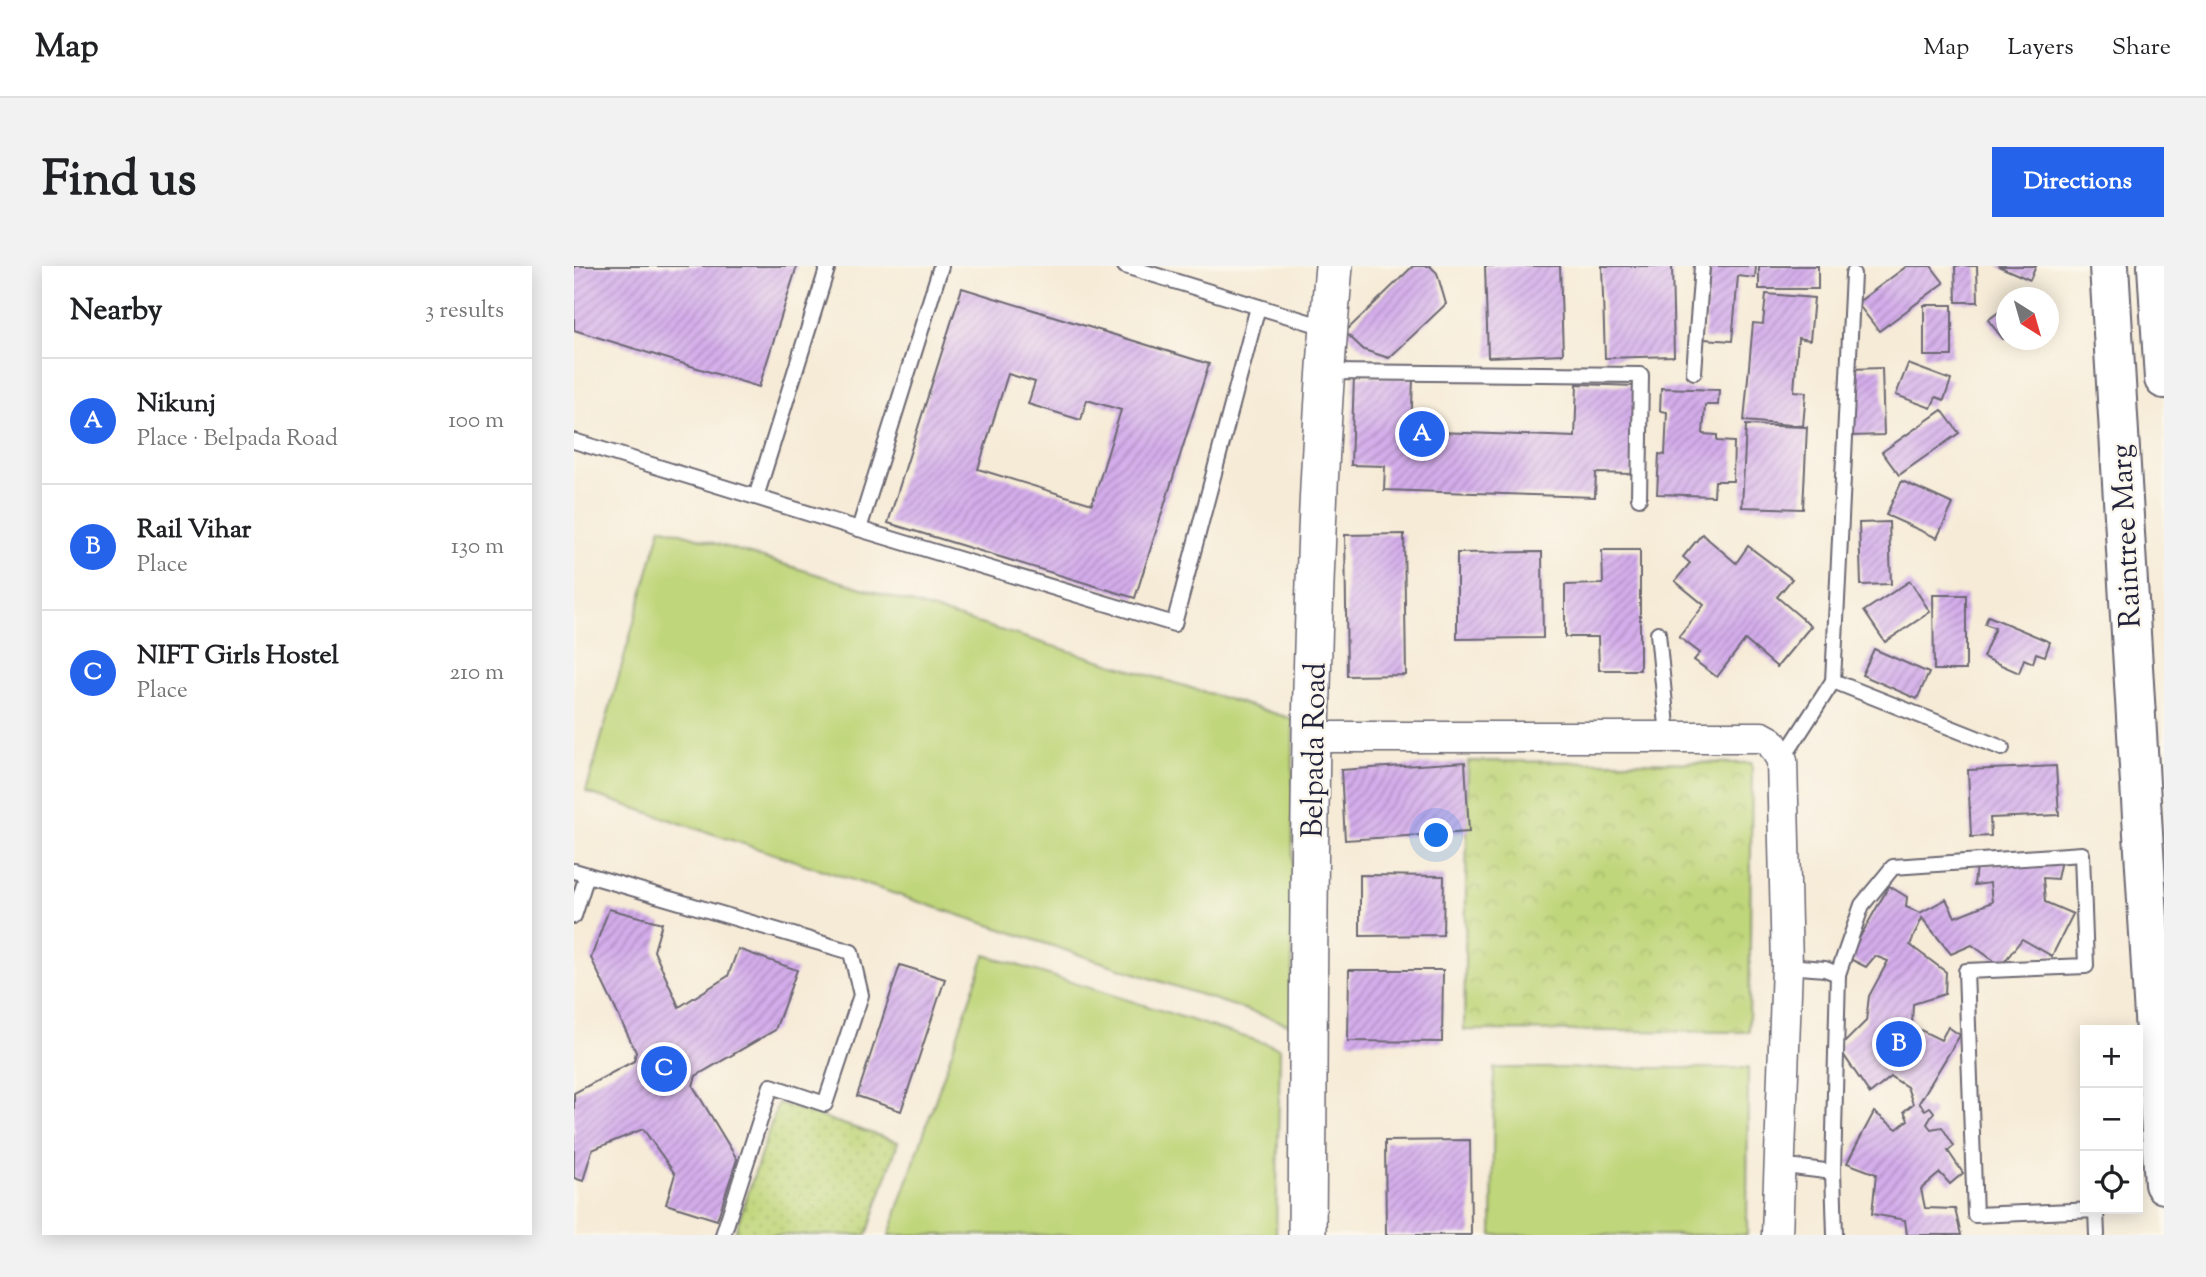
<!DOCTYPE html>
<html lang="en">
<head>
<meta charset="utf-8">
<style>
	body { margin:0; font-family:"Sorts Mill Goudy",serif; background:#f2f2f2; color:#202124 }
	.controls { position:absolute; right:21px; bottom:21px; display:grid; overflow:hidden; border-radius:0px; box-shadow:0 4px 18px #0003 }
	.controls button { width:63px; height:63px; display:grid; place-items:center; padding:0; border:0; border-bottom:2px solid #e0e0e0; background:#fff; color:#202124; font:35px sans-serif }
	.compass { position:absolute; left:1422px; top:21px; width:63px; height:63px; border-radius:50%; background:#fff; box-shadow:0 4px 18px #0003; rotate:143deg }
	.you { position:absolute; left:863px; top:570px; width:24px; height:24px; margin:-18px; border:5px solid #fff; border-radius:50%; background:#1a73e8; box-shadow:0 0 0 10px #1a73e833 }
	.badge { display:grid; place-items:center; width:46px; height:46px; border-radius:50%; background:#2563eb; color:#fff; font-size:23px; font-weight:700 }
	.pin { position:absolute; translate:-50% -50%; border:4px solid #fff; box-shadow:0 2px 7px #0006 }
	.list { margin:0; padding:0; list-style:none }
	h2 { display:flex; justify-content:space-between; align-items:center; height:91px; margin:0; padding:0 28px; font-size:30px }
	h2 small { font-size:23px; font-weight:400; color:#757577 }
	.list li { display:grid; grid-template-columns:46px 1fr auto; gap:21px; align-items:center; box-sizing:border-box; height:126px; padding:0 28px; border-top:2px solid #e0e0e0 }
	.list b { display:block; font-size:26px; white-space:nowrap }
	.list p { margin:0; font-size:23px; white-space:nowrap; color:#757577 }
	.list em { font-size:23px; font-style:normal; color:#757577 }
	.icon { flex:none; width:38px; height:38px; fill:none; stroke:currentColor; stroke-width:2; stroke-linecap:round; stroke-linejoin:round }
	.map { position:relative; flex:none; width:1590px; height:969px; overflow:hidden; border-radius:0px }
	header { display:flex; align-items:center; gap:42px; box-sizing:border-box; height:98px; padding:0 35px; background:#fff; border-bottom:2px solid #e0e0e0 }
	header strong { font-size:33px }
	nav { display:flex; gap:38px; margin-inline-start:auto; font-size:24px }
	.intro { display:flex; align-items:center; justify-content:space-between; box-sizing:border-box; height:168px; padding:0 42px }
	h1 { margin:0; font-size:49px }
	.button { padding:18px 32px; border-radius:0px; background:#2563eb; color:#fff; font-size:24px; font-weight:700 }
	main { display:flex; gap:42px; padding:0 42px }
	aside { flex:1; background:#fff; border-radius:0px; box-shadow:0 4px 18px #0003 }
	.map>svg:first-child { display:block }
	.grass { fill:#c0d67a; stroke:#717c5a; stroke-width:2 }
	.park { fill:url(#park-crowns); stroke:#717c5a; stroke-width:2 }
	.garden { fill:url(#garden-dots); stroke:#717c5a; stroke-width:2 }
	.building { fill:url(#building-hatch); fill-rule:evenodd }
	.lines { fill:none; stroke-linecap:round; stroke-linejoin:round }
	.service-casing { stroke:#6c6872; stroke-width:18 }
	.minor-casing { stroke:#6c6872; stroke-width:33 }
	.tertiary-casing { stroke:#6c6872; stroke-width:40 }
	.primary-casing { stroke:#6c6872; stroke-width:42 }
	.service { stroke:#fff; stroke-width:14 }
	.minor { stroke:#fff; stroke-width:30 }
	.tertiary { stroke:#fff; stroke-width:37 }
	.primary { stroke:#fff; stroke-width:38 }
	.labels { text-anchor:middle; stroke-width:5; stroke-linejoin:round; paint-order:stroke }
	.street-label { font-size:30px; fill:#22223b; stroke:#fbf7ec }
</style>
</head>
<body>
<header>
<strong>Map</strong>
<nav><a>Map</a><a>Layers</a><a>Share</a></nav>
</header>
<div class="intro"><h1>Find us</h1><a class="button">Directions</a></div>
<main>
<aside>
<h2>Nearby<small>3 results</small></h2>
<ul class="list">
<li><span class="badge">A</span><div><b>Nikunj</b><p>Place · Belpada Road</p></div><em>100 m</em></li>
<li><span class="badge">B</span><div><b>Rail Vihar</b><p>Place</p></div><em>130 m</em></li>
<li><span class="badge">C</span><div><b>NIFT Girls Hostel</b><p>Place</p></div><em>210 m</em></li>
</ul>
</aside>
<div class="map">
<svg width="1590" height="969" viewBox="0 0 1590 969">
	<defs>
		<pattern id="park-crowns" width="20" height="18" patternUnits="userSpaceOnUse" patternTransform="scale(1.75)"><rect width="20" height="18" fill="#c0d67a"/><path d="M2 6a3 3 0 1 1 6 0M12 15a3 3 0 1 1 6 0" fill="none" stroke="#a5b76a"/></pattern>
		<pattern id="garden-dots" width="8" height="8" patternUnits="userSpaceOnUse" patternTransform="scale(1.75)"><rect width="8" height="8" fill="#c0d67a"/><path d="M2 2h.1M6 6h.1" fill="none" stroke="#a5b76a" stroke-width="1.8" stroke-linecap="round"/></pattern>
		<pattern id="building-hatch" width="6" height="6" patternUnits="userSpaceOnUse" patternTransform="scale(1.75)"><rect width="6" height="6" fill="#d4adeb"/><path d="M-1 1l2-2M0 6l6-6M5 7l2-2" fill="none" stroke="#ac8cc0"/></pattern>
	</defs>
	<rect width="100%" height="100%" fill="#fbf7ec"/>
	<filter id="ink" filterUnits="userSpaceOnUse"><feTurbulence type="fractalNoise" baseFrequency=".0143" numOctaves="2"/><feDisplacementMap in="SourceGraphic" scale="14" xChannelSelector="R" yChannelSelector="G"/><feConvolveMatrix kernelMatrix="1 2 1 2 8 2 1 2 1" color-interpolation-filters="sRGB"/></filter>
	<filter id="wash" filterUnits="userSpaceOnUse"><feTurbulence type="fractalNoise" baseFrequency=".00686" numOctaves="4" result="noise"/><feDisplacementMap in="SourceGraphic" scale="28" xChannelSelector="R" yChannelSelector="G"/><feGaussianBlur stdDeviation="1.57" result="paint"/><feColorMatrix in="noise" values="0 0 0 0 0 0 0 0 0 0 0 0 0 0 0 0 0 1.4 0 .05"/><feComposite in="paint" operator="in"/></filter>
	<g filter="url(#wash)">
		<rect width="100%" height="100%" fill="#f6ebd7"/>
		<g class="grass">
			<polygon points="87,261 719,453 718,759 12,526"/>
			<polygon points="411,689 706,782 702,969 315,969"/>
			<polygon points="920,802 1174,802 1173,969 918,969"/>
		</g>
		<polygon class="park" points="894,495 1178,497 1175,766 890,764"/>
		<polygon class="garden" points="204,837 324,876 293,969 160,969"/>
		<g id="blocks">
			<g class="building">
				<polygon points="0,0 223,0 185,121 0,64"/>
				<polygon points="839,0 856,0 863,7 872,38 815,92 790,84 771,66"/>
				<polygon points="911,0 986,0 989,88 914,91"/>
				<polygon points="1028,0 1098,0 1100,90 1031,92"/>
				<polygon points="1136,0 1182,0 1181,12 1164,10 1158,75 1130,73"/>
				<rect x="1185" y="0" width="59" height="23"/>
				<polygon points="1333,0 1357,0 1370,17 1305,65 1283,37"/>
				<polygon points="1381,0 1403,0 1404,36 1382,36"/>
				<polygon points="1424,0 1462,0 1456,14"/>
				<path d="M388,22L635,98L561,332L314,257ZM434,108L461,116L454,138L507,154L513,134L547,144L518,238L404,203Z"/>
				<polygon points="1192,28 1240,32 1236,74 1224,72 1220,125 1232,126 1229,160 1170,155 1179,57 1189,58"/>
				<rect x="1350" y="39" width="28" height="51"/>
				<polygon points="1433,40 1433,70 1429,73 1414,54"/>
				<polygon points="1334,98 1377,114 1370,134 1362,131 1357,142 1322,129"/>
				<polygon points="1308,102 1310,169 1277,170 1275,103"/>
				<polygon points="780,110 839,113 837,165 1001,171 1003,118 1062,120 1058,208 1022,207 1021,231 810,224 811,200 777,199"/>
				<polygon points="1087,122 1145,124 1144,139 1131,139 1129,168 1143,169 1143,175 1160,176 1159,215 1141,215 1140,230 1083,228 1085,188 1091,189 1093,146 1086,145"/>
				<polygon points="1368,144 1385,167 1325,209 1308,186"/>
				<polygon points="1172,159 1233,161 1229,243 1168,241"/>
				<polygon points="1328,215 1379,238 1363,272 1312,249"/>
				<polygon points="1315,256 1317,318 1287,319 1285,257"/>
				<polygon points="830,268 832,409 773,410 771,269"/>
				<polygon points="1128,268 1162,297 1174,280 1218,313 1203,331 1237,360 1203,401 1171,374 1143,411 1120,394 1126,387 1105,371 1130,339 1101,315 1116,297 1109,291"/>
				<polygon points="1028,284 1066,284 1066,404 1025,404 1024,371 991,371 991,319 1029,318"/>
				<polygon points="968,286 969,372 883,373 883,287"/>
				<polygon points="1336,315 1356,346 1311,376 1290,345"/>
				<polygon points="1359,329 1392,329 1392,404 1360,404"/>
				<polygon points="1414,350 1476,376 1471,390 1462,387 1459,397 1450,393 1445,407 1409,391 1421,362 1411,358"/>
				<polygon points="1300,383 1355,407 1343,433 1288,409"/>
				<polygon points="891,496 895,566 771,574 767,504"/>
				<polygon points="1482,500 1485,549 1416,552 1417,570 1397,571 1394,504"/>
				<polygon points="1487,594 1483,613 1469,612 1471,636 1499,648 1478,690 1448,673 1427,700 1398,679 1377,688 1348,652 1336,679 1372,706 1371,728 1339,738 1338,760 1367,774 1374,761 1386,769 1345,837 1351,844 1356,841 1360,846 1353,858 1357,863 1368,861 1380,880 1374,885 1389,907 1376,918 1366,907 1347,923 1351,942 1381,943 1387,969 1333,969 1331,954 1298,948 1302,908 1273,897 1300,846 1323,863 1334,854 1330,845 1339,838 1333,821 1317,811 1296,828 1265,782 1292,755 1295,730 1314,695 1301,690 1292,701 1274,692 1315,620 1333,631 1332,641 1346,647 1372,633 1381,651 1418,636 1416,617 1400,619 1402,599"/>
				<polygon points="786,609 870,610 869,669 786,670"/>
				<polygon points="35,643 88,657 80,685 105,741 154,710 164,683 223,704 201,764 122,810 119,820 163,893 143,954 92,938 101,908 69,863 18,884 9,915 0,912 0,827 60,795 62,786 17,692"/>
				<polygon points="326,699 371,713 327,845 283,830"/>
				<polygon points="775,704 869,704 868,776 774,775"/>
				<polygon points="896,874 897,969 812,969 811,875"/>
			</g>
		</g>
	</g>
	<g filter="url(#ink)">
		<use href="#blocks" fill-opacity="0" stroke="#6c6872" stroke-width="2"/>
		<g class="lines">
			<g class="service-casing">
				<g id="service">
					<polyline points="551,0 754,62"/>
					<polyline points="753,106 1067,109 1065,232"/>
					<polyline points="1120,106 1128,0"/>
					<polyline points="0,175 285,263 367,0"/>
					<polyline points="182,231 254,0"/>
					<polyline points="285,263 600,358 684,41"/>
					<polyline points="1084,367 1094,470"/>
					<polyline points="1259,415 1428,482"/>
					<polyline points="1208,494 1259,415 1279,8"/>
					<polyline points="0,605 277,686 287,729 251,838 197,820 149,969"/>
					<polyline points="0,650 13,609"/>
					<polyline points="1213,700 1251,703 1264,708"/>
					<polyline points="1203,899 1259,906"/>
					<polyline points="1261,969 1259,906 1264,708 1288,639 1319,601 1508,588 1512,700 1392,705 1401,949 1522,944 1523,969"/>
				</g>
			</g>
			<g class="minor-casing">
				<polyline id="minor" points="738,471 1188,471 1197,476 1208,494 1213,700 1203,969"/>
			</g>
			<g class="tertiary-casing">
				<path id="tertiary" d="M733,969C736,646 731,322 760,0"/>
			</g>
			<g class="primary-casing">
				<g id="primary">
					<polyline points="1535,0 1590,918"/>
					<polyline points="1583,0 1590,113"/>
				</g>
			</g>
			<use href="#service" class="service"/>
			<use href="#minor" class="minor"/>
			<use href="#tertiary" class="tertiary"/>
			<use href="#primary" class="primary"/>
		</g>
	</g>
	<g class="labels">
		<g class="street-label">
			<text transform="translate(1551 270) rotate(-93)" y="10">Raintree Marg</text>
			<text transform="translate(739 484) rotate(-89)" y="10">Belpada Road</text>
		</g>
	</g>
</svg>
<div class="controls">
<button>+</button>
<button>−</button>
<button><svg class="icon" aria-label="locate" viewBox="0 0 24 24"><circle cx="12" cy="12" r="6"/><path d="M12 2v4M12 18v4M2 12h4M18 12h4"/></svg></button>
</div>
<svg class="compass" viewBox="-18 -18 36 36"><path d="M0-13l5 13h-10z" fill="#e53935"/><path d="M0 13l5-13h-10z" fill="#757577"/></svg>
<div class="you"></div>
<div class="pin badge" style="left:848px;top:168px">A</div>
<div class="pin badge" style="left:1325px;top:778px">B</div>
<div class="pin badge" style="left:90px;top:803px">C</div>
</div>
</main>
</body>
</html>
